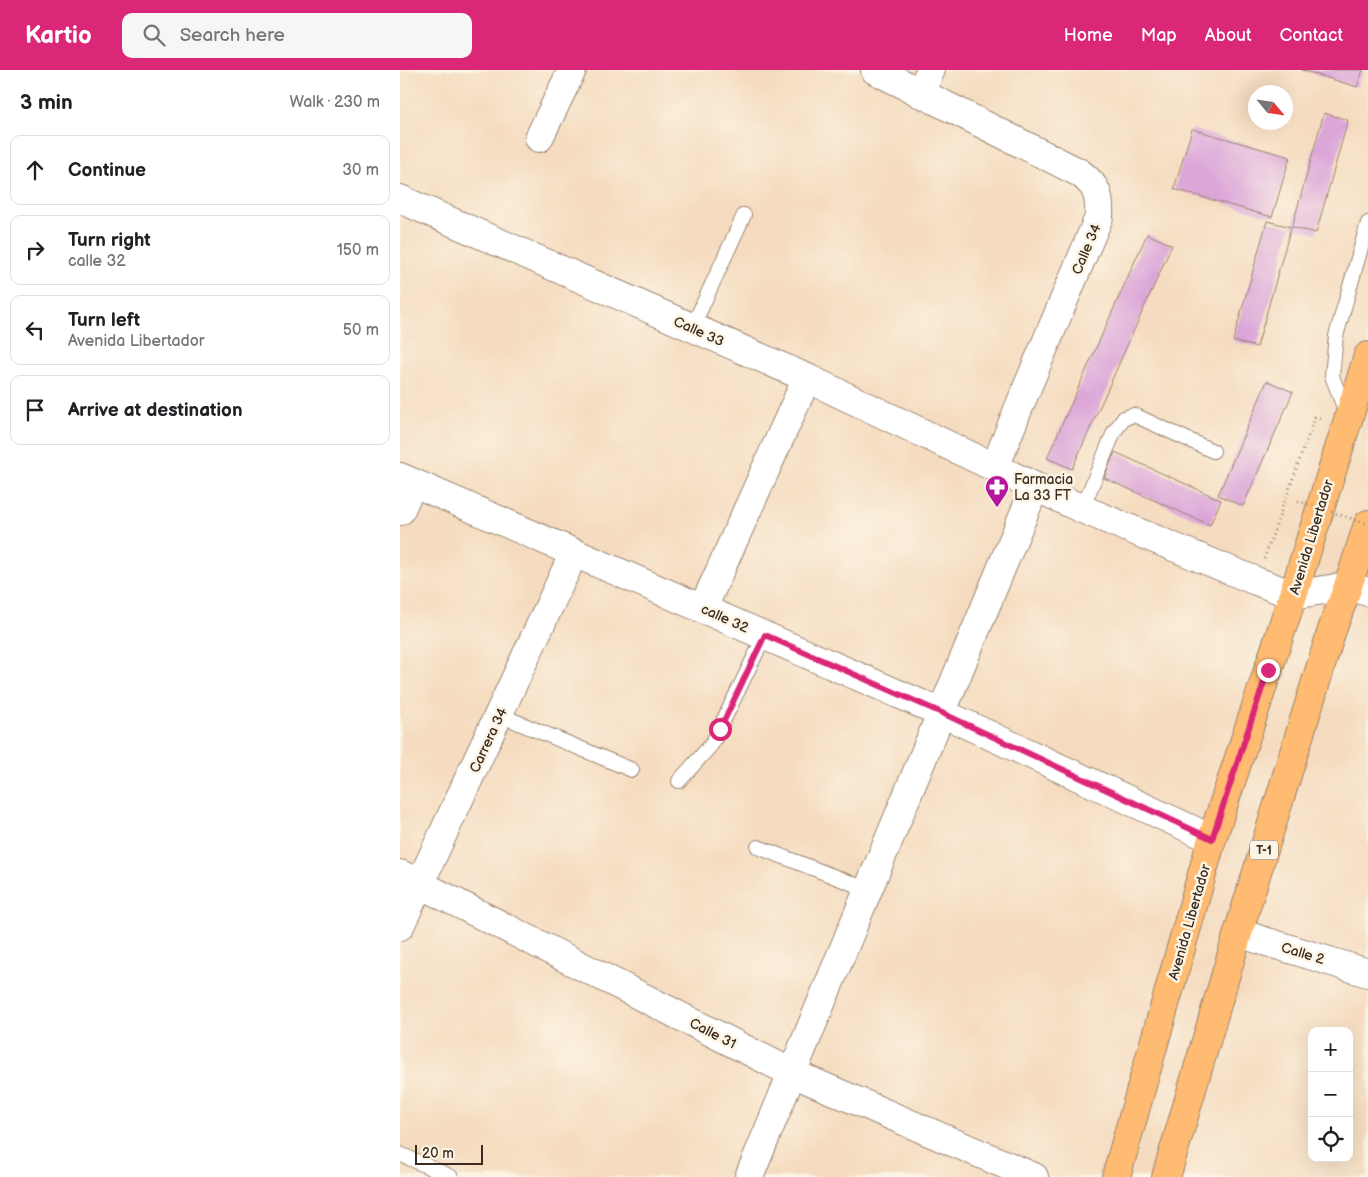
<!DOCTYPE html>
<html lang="en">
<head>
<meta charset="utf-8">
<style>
	body { margin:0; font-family:"Balsamiq Sans",sans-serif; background:#f6f6f6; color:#202124 }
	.controls { position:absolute; right:15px; bottom:15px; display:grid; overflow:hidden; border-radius:10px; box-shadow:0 5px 20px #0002 }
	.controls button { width:45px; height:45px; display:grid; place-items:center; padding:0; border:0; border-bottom:1px solid #e0e0e0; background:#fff; color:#202124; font:25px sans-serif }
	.compass { position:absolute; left:848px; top:15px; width:45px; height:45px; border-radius:50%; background:#fff; box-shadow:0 5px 20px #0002; rotate:119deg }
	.scale { position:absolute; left:15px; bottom:12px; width:68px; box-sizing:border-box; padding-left:5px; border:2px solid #3b2a1e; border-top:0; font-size:14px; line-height:18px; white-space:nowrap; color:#3b2a1e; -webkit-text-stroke:4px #fcf5e5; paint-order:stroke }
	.stop { position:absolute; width:15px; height:15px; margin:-11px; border:4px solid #db2777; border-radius:50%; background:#fff }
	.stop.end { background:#db2777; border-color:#fff; box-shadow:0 1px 5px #0008 }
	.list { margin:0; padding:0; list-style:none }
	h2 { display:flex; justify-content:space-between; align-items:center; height:65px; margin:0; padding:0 20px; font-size:21px }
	h2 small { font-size:16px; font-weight:400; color:#757577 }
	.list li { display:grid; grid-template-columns:32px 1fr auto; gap:15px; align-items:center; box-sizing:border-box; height:70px; margin:0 10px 10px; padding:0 10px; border:1px solid #e0e0e0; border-radius:10px }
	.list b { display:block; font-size:19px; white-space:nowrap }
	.list p { margin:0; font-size:16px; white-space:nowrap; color:#757577 }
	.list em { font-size:16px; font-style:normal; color:#757577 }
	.icon { flex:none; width:28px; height:28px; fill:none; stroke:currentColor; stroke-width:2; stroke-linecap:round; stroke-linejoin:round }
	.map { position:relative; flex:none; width:968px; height:1107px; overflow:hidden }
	header { display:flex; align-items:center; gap:30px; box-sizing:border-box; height:70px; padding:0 25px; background:#db2777; color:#fff }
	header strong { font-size:24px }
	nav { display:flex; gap:28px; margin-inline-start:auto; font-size:18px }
	.search { width:350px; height:45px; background:#f6f6f6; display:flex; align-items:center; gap:12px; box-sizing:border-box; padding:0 18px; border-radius:10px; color:#757577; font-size:19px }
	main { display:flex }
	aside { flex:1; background:#fff }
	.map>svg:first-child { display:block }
	.building { fill:#dca6d9 }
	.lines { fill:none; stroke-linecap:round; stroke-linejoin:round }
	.service-casing { stroke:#98836f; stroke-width:16 }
	.minor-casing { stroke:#98836f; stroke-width:30 }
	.primary-casing { stroke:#98836f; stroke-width:30 }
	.path { stroke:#98836f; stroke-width:3; stroke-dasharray:1 4; stroke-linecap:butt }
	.service { stroke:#fff; stroke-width:14 }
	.minor { stroke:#fff; stroke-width:28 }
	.primary { stroke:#febb71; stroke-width:28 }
	.path-bridge { stroke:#98836f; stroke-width:3; stroke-dasharray:1 4; stroke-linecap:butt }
	.route { stroke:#db2777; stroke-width:6 }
	.labels { text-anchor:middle; stroke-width:5; stroke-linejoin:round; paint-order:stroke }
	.shield { fill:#fcf5e5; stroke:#75675a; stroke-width:1 }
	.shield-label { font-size:12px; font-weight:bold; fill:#3b2a1e }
	.street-label { font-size:14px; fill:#3b2a1e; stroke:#fcf5e5 }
	.poi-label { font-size:14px; fill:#3b2a1e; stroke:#fcf5e5; text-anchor:start }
</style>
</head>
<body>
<header>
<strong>Kartio</strong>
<div class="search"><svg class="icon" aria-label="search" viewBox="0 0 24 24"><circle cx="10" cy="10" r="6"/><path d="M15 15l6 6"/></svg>Search here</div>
<nav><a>Home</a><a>Map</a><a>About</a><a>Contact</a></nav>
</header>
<main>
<aside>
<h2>3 min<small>Walk · 230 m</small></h2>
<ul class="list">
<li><svg class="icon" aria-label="ahead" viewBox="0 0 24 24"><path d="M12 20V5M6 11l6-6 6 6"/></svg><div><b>Continue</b></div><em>30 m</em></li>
<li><svg class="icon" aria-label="right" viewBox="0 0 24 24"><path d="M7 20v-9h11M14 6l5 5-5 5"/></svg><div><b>Turn right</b><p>calle 32</p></div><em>150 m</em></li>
<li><svg class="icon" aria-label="left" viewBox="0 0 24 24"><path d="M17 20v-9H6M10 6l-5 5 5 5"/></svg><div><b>Turn left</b><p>Avenida Libertador</p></div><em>50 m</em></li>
<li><svg class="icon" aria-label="arrive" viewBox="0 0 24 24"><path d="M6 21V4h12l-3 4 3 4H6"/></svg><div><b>Arrive at destination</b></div></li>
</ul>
</aside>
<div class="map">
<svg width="968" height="1107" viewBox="0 0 968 1107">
	<rect width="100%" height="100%" fill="#fcf5e5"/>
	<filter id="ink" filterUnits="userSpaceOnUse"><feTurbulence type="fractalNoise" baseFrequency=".02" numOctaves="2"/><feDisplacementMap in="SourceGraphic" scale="10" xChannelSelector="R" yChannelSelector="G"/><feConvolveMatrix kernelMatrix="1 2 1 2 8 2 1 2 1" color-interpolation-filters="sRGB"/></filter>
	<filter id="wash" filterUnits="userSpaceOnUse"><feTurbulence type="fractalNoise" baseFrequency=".0096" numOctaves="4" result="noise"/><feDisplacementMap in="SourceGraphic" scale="20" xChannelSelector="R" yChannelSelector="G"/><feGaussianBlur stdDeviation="1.12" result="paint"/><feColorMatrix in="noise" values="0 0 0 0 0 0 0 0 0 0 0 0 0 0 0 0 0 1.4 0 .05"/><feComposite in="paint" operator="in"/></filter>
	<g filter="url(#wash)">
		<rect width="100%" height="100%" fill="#f5dcc0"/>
		<g id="blocks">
			<g class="building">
				<polygon points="902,0 963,0 957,17"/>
				<polygon points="924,43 948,50 916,163 892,157"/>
				<polygon points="792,59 890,87 872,147 774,119"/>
				<polygon points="867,151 891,157 857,277 833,271"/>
				<polygon points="747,164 772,175 672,399 647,388"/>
				<polygon points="867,311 893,322 843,436 818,425"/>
				<polygon points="715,382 821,430 810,455 704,408"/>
			</g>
		</g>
	</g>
	<g filter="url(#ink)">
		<use href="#blocks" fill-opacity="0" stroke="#98836f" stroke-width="1"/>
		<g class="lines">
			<g class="service-casing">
				<g id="service">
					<polyline points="292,258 344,145"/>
					<polyline points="947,345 932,306 936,266 968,153"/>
					<polyline points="682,439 714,362 724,348 734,345 813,381"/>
					<polyline points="100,645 232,700"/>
					<polyline points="279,711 312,674 365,565"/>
					<polyline points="358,777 469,820"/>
					<polyline points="0,1084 51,1107"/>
				</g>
			</g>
			<g class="minor-casing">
				<g id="minor">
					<path d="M475,0L680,103C697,116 700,125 699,147L621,332L595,397"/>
					<polyline points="519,23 531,0"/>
					<polyline points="139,68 172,0"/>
					<polyline points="0,129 407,308 682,439 856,511 893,525 948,516 968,522"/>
					<polyline points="0,407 542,643 812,769"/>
					<polyline points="0,441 13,413"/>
					<polyline points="303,538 407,308"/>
					<polyline points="0,804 392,1003 634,1107"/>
					<polyline points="0,856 174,483"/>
					<polyline points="838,863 968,903"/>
					<polyline points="349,1107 635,417"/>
				</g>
			</g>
			<g class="primary-casing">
				<g id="primary">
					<polyline points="716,1107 812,769 893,525 968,286"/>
					<polyline points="766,1107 838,863 932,560 948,516 968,454"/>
				</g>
			</g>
			<polyline class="path" points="864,489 915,347 923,349"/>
			<use href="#service" class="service"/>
			<use href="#minor" class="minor"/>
			<use href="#primary" class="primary"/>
			<polyline class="path-bridge" points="898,431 968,454"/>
		</g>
	</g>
	<g class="lines" filter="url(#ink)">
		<polyline class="route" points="320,659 365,565 542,643 812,769 868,600"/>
	</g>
	<defs>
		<g id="pharmacy-pin" transform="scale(1.25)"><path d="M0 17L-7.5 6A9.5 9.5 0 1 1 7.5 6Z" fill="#b5179e" stroke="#fcf5e5"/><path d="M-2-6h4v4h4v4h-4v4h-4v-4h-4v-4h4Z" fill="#fff"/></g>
	</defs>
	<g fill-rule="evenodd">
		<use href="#pharmacy-pin" x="597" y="417"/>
	</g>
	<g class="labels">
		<rect class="shield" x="850" y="770.5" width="28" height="19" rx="4"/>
		<g class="shield-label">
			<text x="864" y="784">T-1</text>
		</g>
		<g class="street-label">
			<text transform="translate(686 179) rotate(-67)" y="5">Calle 34</text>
			<text transform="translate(299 261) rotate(24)" y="5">Calle 33</text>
			<text transform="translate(911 467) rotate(-73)" y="5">Avenida Libertador</text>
			<text transform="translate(325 548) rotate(24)" y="5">calle 32</text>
			<text transform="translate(88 670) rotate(-65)" y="5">Carrera 34</text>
			<text transform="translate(789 852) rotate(-74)" y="5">Avenida Libertador</text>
			<text transform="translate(903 883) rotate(17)" y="5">Calle 2</text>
			<text transform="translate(313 963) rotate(27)" y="5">Calle 31</text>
		</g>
		<g class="poi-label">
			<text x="614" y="414">Farmacia<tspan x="614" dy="16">La 33 FT</tspan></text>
		</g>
	</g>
</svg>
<div class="controls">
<button>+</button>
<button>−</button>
<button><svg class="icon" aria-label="locate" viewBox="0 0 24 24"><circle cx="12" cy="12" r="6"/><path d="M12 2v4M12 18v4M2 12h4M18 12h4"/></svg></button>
</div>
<svg class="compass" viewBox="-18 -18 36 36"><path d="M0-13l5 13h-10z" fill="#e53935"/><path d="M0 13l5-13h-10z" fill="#757577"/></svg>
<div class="scale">20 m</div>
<div class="stop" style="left:320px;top:659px"></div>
<div class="stop end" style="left:868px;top:600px"></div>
</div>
</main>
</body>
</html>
